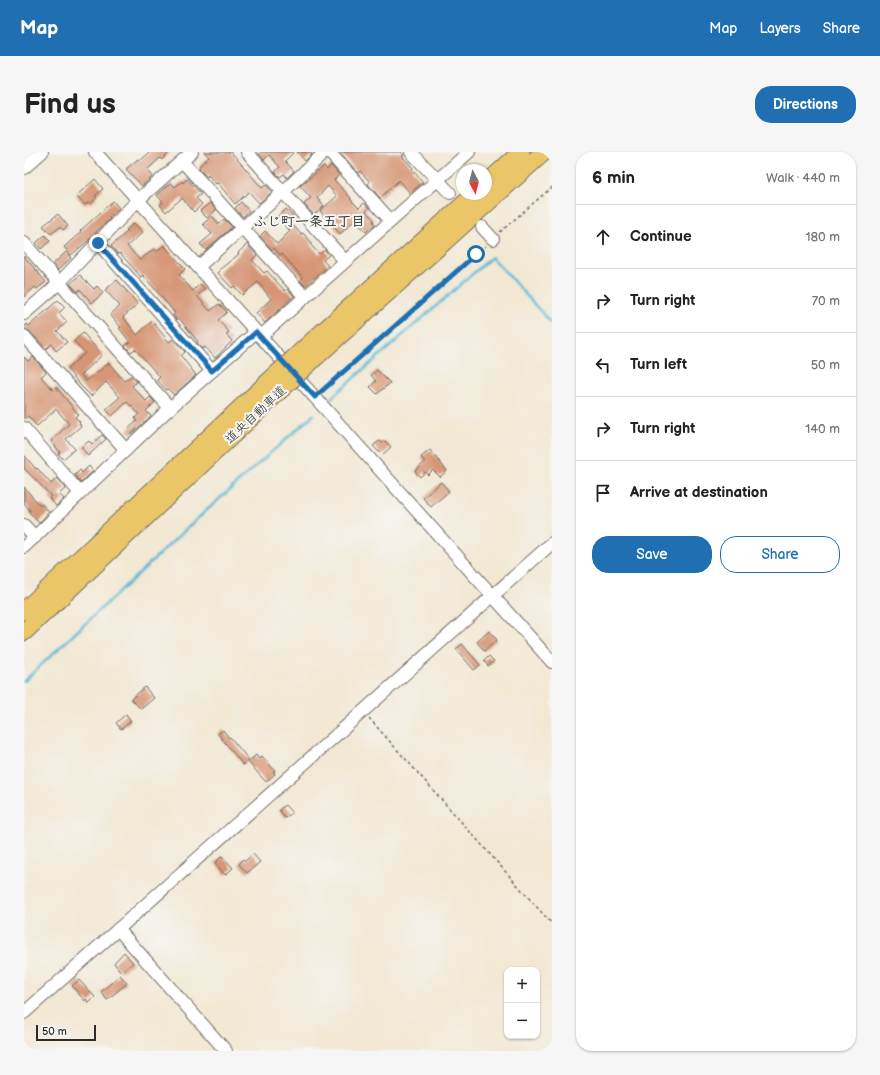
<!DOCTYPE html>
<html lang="en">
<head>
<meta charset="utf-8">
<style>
	body { margin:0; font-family:"Balsamiq Sans","Klee One",sans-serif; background:#f6f6f6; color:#222 }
	.controls { position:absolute; right:12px; bottom:12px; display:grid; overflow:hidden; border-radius:8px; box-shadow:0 1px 3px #0004 }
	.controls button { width:36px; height:36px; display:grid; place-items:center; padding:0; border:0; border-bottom:1px solid #e0e0e0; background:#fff; color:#222; font:20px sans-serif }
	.compass { position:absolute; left:432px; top:12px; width:36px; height:36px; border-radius:50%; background:#fff; box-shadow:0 1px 3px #0004; rotate:173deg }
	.scale { position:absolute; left:12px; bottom:10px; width:60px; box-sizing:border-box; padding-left:4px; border:2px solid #2b2b2b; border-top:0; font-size:11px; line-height:14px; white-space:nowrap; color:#2b2b2b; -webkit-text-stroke:3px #f6f6f2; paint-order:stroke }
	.stop { position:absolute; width:12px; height:12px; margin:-9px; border:3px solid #1f6fb2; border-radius:50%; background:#fff }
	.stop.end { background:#1f6fb2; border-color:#fff; box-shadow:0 1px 4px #0008 }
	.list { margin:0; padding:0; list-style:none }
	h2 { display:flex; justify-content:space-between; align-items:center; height:52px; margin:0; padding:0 16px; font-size:17px }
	h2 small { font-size:13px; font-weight:400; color:#767676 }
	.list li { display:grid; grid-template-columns:26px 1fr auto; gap:12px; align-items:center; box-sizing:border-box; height:64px; padding:0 16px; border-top:1px solid #e0e0e0 }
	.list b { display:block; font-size:15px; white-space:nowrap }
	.list em { font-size:13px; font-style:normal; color:#767676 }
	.actions { display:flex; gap:8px; padding:12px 16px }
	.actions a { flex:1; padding:9px 0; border:1px solid #1f6fb2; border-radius:16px; text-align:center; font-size:14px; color:#1f6fb2 }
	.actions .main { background:#1f6fb2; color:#fff }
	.icon { flex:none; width:22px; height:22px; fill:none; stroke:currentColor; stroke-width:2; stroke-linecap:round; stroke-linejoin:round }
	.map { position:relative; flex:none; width:528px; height:899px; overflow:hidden; border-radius:16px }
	header { display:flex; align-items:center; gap:24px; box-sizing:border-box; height:56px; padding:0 20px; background:#1f6fb2; color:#fff }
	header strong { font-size:19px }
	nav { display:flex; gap:22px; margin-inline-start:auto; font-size:14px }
	.intro { display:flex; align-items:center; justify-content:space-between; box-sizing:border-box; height:96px; padding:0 24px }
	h1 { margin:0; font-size:28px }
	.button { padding:10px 18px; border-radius:16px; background:#1f6fb2; color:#fff; font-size:14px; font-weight:700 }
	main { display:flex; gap:24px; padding:0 24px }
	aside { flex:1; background:#fff; border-radius:16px; box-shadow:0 1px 3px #0004 }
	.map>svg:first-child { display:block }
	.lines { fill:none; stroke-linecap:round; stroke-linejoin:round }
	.stream { stroke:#56b8d4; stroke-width:2.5 }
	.building { fill:#d69575 }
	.minor-casing { stroke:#716d66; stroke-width:14 }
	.highway-casing { stroke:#716d66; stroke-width:19 }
	.path { stroke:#716d66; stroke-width:1.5; stroke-dasharray:3 3; stroke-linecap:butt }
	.minor { stroke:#fff; stroke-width:12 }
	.highway { stroke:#ebc669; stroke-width:17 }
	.highway-bridge-casing { stroke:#716d66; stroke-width:19; stroke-linecap:butt }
	.highway-bridge { stroke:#ebc669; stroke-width:17 }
	.route { stroke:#1f6fb2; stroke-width:5 }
	.labels { text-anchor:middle; stroke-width:4; stroke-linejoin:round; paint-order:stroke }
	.street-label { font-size:13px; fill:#2b2b2b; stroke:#f6f6f2 }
	.neighbourhood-label { font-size:14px; font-weight:bold; fill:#2b2b2b; stroke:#f6f6f2 }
</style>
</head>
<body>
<header>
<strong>Map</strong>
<nav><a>Map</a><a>Layers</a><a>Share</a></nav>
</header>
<div class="intro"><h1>Find us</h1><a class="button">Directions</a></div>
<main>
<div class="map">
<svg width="528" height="899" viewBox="0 0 528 899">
	<rect width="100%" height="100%" fill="#f6f6f2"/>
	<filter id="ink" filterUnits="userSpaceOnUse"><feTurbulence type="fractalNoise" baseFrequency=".025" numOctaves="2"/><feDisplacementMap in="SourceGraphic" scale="8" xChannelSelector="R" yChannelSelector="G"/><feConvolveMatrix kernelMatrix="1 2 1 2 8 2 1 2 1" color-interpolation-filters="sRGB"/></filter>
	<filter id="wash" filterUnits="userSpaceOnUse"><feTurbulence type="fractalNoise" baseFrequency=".012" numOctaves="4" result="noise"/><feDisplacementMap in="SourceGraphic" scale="16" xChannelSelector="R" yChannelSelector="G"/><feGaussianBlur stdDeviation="0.9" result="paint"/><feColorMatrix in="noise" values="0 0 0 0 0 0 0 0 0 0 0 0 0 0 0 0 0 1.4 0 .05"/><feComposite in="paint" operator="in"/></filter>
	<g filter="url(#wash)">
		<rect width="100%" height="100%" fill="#f2e8d4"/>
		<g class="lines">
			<g class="stream">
				<polyline points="307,246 468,105 528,172"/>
				<polyline points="0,529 174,366 289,263"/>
			</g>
		</g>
		<g id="blocks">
			<g class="building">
				<polygon points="126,0 146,0 138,8 136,6 123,18 129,24 118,34 102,17 114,7 116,9"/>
				<polygon points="180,0 207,0 238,36 242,33 248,40 235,51 225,40 211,52 194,31 192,32 184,23 183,25 175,17 176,16 175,14 185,5"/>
				<polygon points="238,0 270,0 261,9 270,19 263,26 260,22 256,25 251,20 256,15 245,3 240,8 235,2"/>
				<polygon points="273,0 285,0 288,2 281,9"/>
				<polygon points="316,0 377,0 380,3 378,4 389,16 388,18 399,30 386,41 376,29 374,29 356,46 344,32 346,30 336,19 334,21"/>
				<polygon points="307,13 315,23 310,28 327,46 326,47 335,56 340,51 345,56 342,59 350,68 349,70 351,72 342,80 331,68 316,82 305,69 296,59 313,44 304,34 293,46 300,54 290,63 280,52 287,46 276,34 300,14 303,18"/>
				<polygon points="71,27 79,37 71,44 73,46 66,52 65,50 61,53 52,44"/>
				<polygon points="163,27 177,42 172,46 178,52 170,60 158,46 142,60 136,53 139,50 133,43 147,31 151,35 158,29 159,31"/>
				<polygon points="89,49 95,56 85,66 86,67 72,80 71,83 47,103 40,95 57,80 56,79"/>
				<polygon points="217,50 225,59 219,65 211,56"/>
				<polygon points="186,51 192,58 183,66 176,59"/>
				<polygon points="262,57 272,67 267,71 277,82 279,81 288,91 286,92 295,102 301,98 305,103 299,108 304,114 281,134 276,129 279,126 258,102 256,103 250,96 248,98 236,84 241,79 253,92 266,79 253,65"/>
				<polygon points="34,62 44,74 39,78 36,75 27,82 19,74"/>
				<polygon points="188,64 195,72 200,67 208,75 182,98 176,92 188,82 179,72"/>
				<polygon points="110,71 119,80 103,94 116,108 130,97 133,99 140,93 161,117 155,123 169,139 176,132 181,137 173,144 186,159 195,152 203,160 194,168 205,180 202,182 208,189 191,206 181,195 178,197 173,191 174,190 155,166 153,168 149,163 151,161 119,123 117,125 96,101 94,102 87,94 104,79 102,78"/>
				<polygon points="21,83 26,89 17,97 12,91"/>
				<polygon points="223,92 233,103 228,108 240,121 243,119 261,139 264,137 270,144 241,171 232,161 247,147 234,130 218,143 210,134 208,136 194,121 196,119 195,118 215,102 214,101"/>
				<polygon points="42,100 47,106 34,118 29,112"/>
				<polygon points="0,104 22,130 13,137 11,135 0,145"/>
				<polygon points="56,123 70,137 73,134 79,141 68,151 56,137 54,140 46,132"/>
				<polygon points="93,128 114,152 99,165 113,183 128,169 145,190 149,187 161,200 157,204 172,223 150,243 144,237 142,238 133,228 136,225 111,197 107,200 101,194 106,190 95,176 97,175 86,163 96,154 81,138"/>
				<polygon points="34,148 41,155 35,161 43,170 33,179 43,190 32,199 27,192 22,197 6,179 0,177 0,175 3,172 5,174"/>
				<polygon points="59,181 78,203 57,223 62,229 85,211 100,229 107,224 113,230 108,234 122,249 126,245 131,250 122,259 127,264 107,282 103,278 113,269 111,266 115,262 103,250 88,264 82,257 96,245 82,230 67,244 57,234 43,217 61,201 50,189"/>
				<polygon points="0,205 4,209 9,205 22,220 17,225 29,238 32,235 54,262 51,265 56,270 55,271 57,274 42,287 51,297 39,307 34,302 36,300 27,289 45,272 32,257 13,274 4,264 0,267"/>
				<polygon points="353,218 366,231 353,242 346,235 352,229 347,223"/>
				<polygon points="78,283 82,287 64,304 57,295 65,289 68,292"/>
				<polygon points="355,289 358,291 361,289 367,295 358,303 349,294"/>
				<polygon points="406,298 423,319 416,325 409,318 404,323 401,320 396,325 391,319 401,310 397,305"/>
				<polygon points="0,303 12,317 13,316 27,332 33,326 42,336 35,342 40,347 32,354 25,346 27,344 0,316"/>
				<polygon points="65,314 69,319 57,331 51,323 56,318 58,321"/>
				<polygon points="417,330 425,339 407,355 399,346"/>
				<polygon points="0,335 16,354 18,352 25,360 15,371 5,360 6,358 0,351"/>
				<polygon points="465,479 473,488 460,499 453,490"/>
				<polygon points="438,492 456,513 450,518 432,497"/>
				<polygon points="465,504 470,509 464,514 460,509"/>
				<polygon points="121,535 130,546 117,557 107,547"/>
				<polygon points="102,562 107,569 97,577 92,571"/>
				<polygon points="199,578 205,586 206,585 225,608 219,613 194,582"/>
				<polygon points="232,603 235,607 238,604 251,619 249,620 251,622 242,630 224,610"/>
				<polygon points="261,653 268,661 261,666 255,658"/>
				<polygon points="229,702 236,710 223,721 215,712 219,707 221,709"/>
				<polygon points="198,704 209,716 201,723 191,711"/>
				<polygon points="100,800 109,811 97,820 90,811"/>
				<polygon points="96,823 103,831 83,848 77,840"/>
				<polygon points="55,828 71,845 65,851 62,847 61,849 48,834"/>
			</g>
		</g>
	</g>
	<g filter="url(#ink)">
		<use href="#blocks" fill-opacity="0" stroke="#716d66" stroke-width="1"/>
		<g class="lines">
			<g class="minor-casing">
				<g id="minor">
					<polyline points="71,0 528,510"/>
					<polyline points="223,0 321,109"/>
					<polyline points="305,0 367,69"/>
					<polyline points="387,0 426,41"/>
					<polyline points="158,9 281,145"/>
					<polyline points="0,16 18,0"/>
					<polyline points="458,75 469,87"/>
					<polyline points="0,91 146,256"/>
					<polyline points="74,91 188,219"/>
					<polyline points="174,115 259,40 301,0"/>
					<polyline points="0,162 35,131 114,48 168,0"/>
					<polyline points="0,184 102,298"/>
					<polyline points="237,184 445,0"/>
					<polyline points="0,276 56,341"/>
					<polyline points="0,373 11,385"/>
					<polyline points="0,395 146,256 232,180"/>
					<polyline points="94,777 202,899"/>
					<polyline points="0,861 528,391"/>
				</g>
			</g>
			<g class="highway-casing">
				<g id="highway">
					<polyline points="462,32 497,0"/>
					<polyline points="283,194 451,42"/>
					<polyline points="293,204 520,0"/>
					<polyline points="0,459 241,233"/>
					<polyline points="0,480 250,244"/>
				</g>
			</g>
			<g class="path">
				<polyline points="476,80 528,35"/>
				<polyline points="299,238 462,94"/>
				<polyline points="345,566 528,772"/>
			</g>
			<use href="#minor" class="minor"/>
			<use href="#highway" class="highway"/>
			<g class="highway-bridge-casing">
				<g id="highway-bridge">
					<polyline points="241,233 283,194"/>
					<polyline points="250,244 293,204"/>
				</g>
			</g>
			<use href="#highway-bridge" class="highway-bridge"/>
		</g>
	</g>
	<g class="lines" filter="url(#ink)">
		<polyline class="route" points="74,91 188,219 232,180 291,245 452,102"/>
	</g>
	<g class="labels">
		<g class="street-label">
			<text transform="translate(231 262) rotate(-43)" y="5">道央自動車道</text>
		</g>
		<g class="neighbourhood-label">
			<text x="285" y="74">ふじ町一条五丁目</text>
		</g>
	</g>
</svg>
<div class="controls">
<button>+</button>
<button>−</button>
</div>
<svg class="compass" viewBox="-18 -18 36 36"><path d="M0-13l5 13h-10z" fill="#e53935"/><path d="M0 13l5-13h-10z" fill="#767676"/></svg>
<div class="scale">50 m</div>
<div class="stop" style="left:452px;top:102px"></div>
<div class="stop end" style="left:74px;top:91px"></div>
</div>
<aside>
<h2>6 min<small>Walk · 440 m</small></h2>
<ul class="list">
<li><svg class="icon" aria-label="ahead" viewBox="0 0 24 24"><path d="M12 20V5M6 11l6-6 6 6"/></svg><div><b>Continue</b></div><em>180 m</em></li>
<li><svg class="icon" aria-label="right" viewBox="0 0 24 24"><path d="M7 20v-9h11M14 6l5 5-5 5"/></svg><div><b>Turn right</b></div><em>70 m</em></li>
<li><svg class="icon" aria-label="left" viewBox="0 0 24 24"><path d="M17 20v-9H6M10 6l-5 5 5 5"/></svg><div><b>Turn left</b></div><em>50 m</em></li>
<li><svg class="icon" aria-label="right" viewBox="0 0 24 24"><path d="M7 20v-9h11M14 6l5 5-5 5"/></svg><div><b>Turn right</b></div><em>140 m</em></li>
<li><svg class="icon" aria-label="arrive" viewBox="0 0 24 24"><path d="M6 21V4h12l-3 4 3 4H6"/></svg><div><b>Arrive at destination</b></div></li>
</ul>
<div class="actions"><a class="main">Save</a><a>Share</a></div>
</aside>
</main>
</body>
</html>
